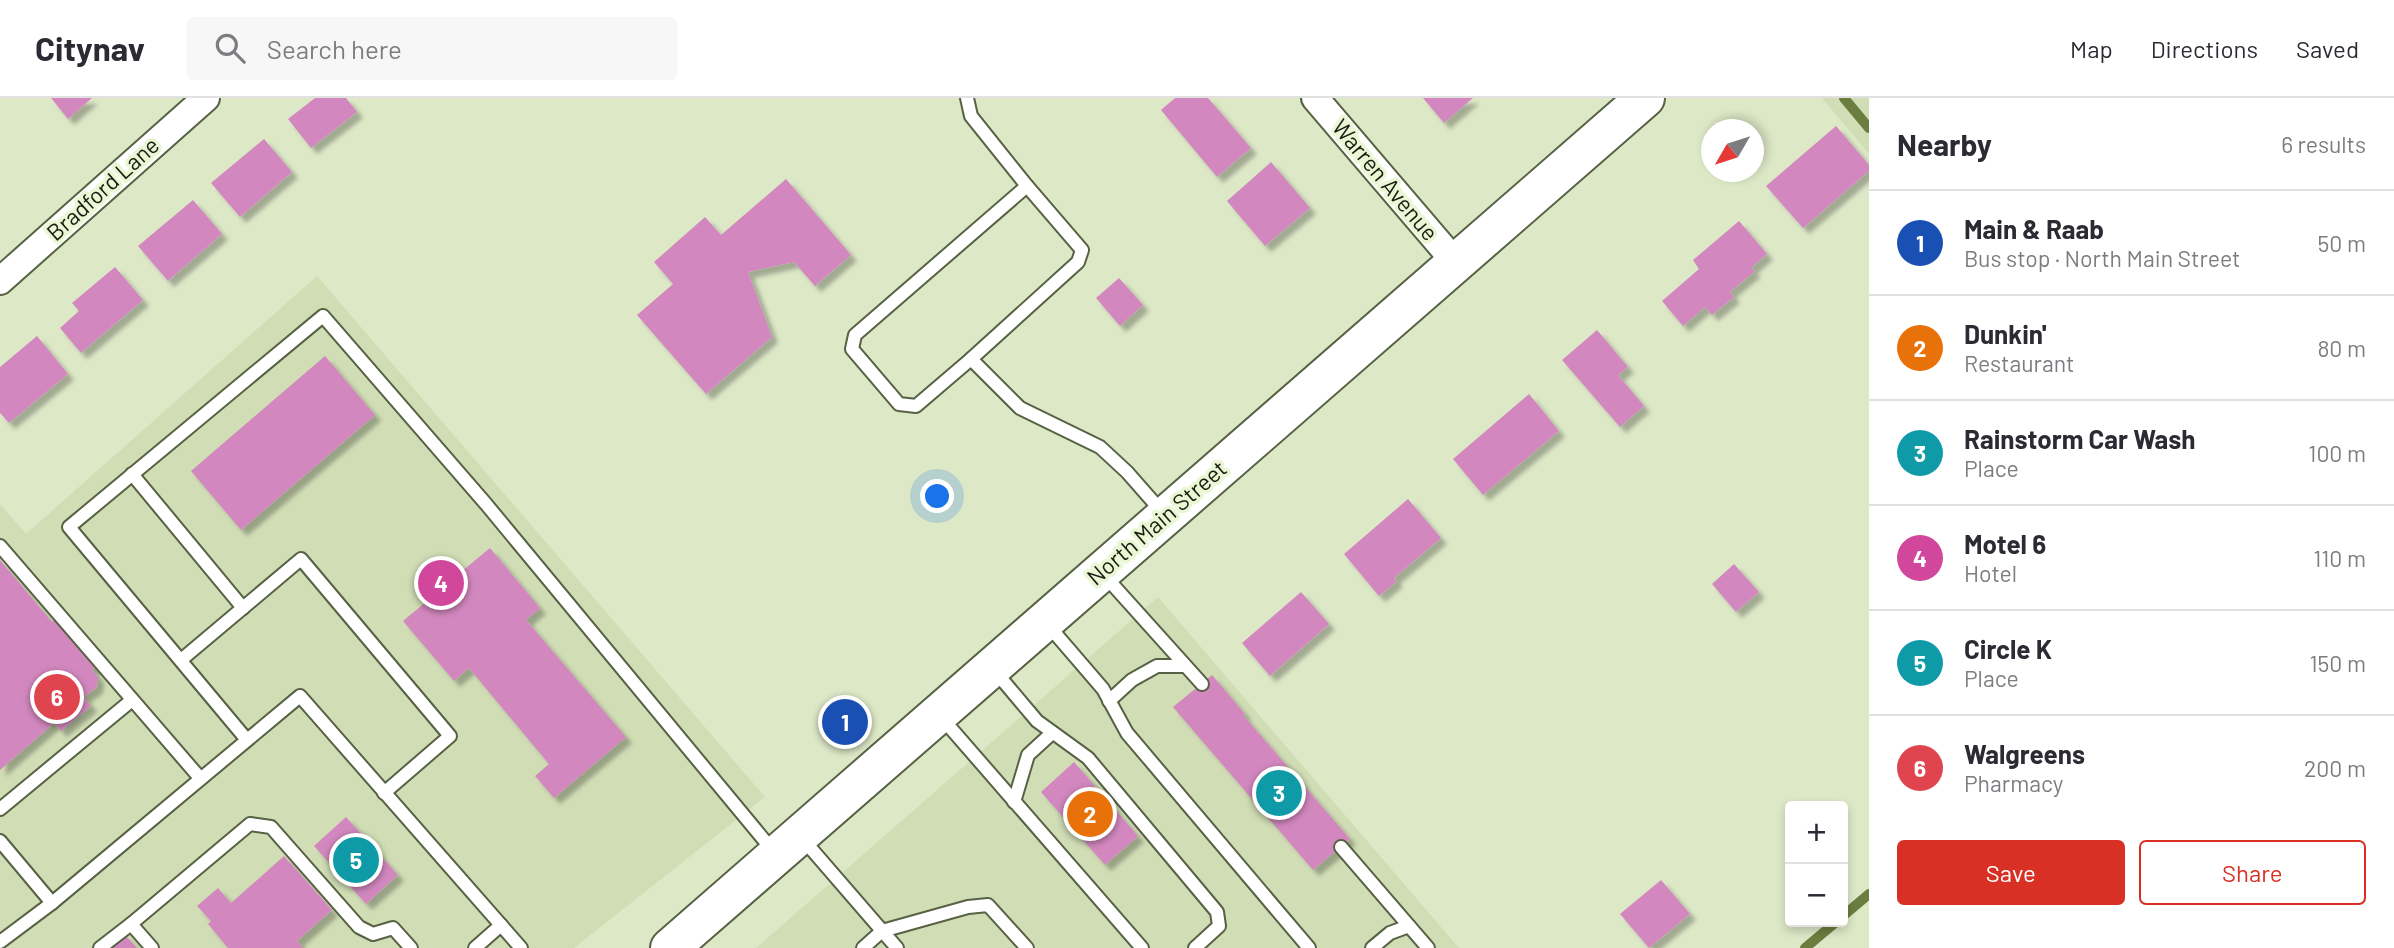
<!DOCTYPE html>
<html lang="en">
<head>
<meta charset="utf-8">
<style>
	body { margin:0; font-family:Barlow,sans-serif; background:#f7f7f7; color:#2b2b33 }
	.controls { position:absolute; right:21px; bottom:21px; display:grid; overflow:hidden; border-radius:7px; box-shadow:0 4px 10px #0003 }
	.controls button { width:63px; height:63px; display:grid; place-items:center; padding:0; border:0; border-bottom:2px solid #e1e1e2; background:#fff; color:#2b2b33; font:35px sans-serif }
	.compass { position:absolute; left:1701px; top:21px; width:63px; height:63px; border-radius:50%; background:#fff; box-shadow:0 4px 10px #0003; rotate:231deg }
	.you { position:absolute; left:938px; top:399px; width:24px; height:24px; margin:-18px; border:5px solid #fff; border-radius:50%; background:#1a73e8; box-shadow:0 0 0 10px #1a73e833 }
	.badge { display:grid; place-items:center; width:46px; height:46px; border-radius:50%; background:#d93025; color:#fff; font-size:23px; font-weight:700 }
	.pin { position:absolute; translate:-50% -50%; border:4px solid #fff; box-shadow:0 2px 7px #0006 }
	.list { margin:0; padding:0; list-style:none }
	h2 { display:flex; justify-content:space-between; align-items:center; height:91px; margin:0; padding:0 28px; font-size:30px }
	h2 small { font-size:23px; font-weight:400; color:#7c7c81 }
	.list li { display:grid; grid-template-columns:46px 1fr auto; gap:21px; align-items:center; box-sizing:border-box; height:105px; padding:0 28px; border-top:2px solid #e1e1e2 }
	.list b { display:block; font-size:26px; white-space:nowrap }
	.list p { margin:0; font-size:23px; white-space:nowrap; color:#7c7c81 }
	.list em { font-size:23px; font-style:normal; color:#7c7c81 }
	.actions { display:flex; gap:14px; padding:21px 28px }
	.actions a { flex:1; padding:16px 0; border:2px solid #d93025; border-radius:7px; text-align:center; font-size:24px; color:#d93025 }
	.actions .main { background:#d93025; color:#fff }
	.icon { flex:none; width:38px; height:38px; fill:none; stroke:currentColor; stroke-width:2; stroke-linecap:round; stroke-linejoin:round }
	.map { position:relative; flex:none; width:1869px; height:850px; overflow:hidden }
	header { display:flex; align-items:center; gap:42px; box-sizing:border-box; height:98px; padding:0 35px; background:#fff; border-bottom:2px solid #e1e1e2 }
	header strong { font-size:33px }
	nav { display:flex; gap:38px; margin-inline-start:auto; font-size:24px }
	.search { width:490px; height:63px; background:#f7f7f7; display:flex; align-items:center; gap:18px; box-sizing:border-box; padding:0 24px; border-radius:7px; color:#7c7c81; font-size:26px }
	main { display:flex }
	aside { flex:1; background:#fff }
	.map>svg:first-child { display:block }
	.built { fill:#d0ddb5 }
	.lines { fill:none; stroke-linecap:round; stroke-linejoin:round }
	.stream { stroke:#6b7e3f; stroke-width:10 }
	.building { fill:#d288bf; filter:url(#shadow) }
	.service-casing { stroke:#576144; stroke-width:16 }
	.minor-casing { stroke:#576144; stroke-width:30 }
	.primary-casing { stroke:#576144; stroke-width:42 }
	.service { stroke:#fff; stroke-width:12 }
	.minor { stroke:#fff; stroke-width:26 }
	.primary { stroke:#fff; stroke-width:38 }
	.labels { text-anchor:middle; stroke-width:7; stroke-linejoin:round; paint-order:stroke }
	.street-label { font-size:23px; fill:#191d11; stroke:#eaf6d4 }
</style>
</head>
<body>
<header>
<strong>Citynav</strong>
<div class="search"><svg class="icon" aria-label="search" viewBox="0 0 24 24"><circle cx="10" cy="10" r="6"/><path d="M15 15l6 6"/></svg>Search here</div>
<nav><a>Map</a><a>Directions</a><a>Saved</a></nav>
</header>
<main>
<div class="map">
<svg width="1869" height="850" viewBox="0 0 1869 850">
	<defs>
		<filter id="shadow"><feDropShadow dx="6" dy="6" stdDeviation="2" flood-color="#0004"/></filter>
	</defs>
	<rect width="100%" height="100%" fill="#dde8c7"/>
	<g class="built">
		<polygon points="1822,0 1869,0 1869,56"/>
		<polygon points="317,178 765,699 574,850 0,850 0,406 26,436"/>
		<polygon points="1158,499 1459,850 756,850"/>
	</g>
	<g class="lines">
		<g class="stream">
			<polyline points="1844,0 1869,30"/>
			<polyline points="1843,818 1869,796"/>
			<polyline points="1805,850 1836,824"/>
		</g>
	</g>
	<g class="building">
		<polygon points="51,0 92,0 68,21"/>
		<polygon points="315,0 346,0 357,14 311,50 288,21"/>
		<polygon points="1175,0 1208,0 1251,50 1217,79 1161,12"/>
		<polygon points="1423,0 1473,0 1444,25"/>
		<polygon points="1836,28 1869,67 1869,73 1803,130 1766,88"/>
		<polygon points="264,41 292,74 240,119 211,85"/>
		<polygon points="1271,64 1310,110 1265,148 1227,103"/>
		<polygon points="786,81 851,157 815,188 794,164 748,174 772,239 706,296 637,217 673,186 654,164 705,119 721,137"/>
		<polygon points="193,102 222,136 168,183 138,148"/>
		<polygon points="1739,123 1767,156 1751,170 1755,173 1730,194 1734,199 1712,217 1705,209 1683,228 1662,203 1699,171 1693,162"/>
		<polygon points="115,169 143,202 81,255 60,230 79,213 72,205"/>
		<polygon points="1119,180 1143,207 1120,228 1096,200"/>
		<polygon points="1597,232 1628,269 1618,277 1644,308 1620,329 1562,262"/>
		<polygon points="37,238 68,276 9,325 0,315 0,269"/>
		<polygon points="325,258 375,317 241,432 191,373"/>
		<polygon points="1529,296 1559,333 1483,397 1453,361"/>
		<polygon points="1408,401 1441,440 1394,480 1397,483 1379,498 1344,456"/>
		<polygon points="490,450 540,510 526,522 626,639 554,700 535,678 549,666 469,570 454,583 403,523 438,494 431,486 454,467 461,474"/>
		<polygon points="0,462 52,524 57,519 97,567 92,572 98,579 97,589 84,599 91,608 61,633 54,625 0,672"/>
		<polygon points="1734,466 1759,494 1736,514 1712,486"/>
		<polygon points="1301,494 1329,526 1270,578 1242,545"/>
		<polygon points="1212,577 1245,616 1243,617 1350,741 1313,772 1173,609"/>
		<polygon points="1074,664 1138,738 1105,767 1041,694"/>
		<polygon points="346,719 398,777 366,806 314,748"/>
		<polygon points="284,758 332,812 297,843 303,850 228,850 208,826 211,823 197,808 218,790 231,805"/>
		<polygon points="1661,782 1690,816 1649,850 1620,816"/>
		<polygon points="123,835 137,850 106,850"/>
	</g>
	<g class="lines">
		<g class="service-casing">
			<g id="service">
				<polyline points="967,0 971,18 1027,88 855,237 852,251 899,306 916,308 971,261 1020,310 1100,349 1127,374 1163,415"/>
				<polyline points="971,261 1078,164 1082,152 1027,88"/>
				<polyline points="132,376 243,510"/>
				<polyline points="0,448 200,680"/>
				<polyline points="1104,477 1202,586"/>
				<polyline points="1048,527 1103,591 1127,635 1309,850"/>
				<polyline points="181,562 301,461 450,638 384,695"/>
				<polyline points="994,572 1037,623 1088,660 1217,814 1219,828 1195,850"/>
				<polyline points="1109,603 1132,582 1157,568 1185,568"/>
				<polyline points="941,619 1142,850"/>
				<polyline points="247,642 69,429 323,218 486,406 774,754"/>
				<polyline points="1014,704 1028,657 1052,635"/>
				<polyline points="0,711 132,602"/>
				<polyline points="801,739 897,850"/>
				<polyline points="0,743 52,805"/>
				<polyline points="1341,749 1428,850"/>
				<polyline points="0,844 52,805 300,598 521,850"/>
				<polyline points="100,850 131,826"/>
				<polyline points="152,850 131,826 250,726 271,729 359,829 373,836 393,830 411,850"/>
				<polyline points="475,850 501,827"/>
				<polyline points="863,850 882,833 968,809 988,807 1027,850"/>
				<polyline points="1372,850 1390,835 1409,828"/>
			</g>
		</g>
		<g class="minor-casing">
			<g id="minor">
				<polyline points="1315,0 1456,165"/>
				<polyline points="0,183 206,0"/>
			</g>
		</g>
		<g class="primary-casing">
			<polyline id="primary" points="670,850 1645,0"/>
		</g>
		<use href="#service" class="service"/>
		<use href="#minor" class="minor"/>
		<use href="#primary" class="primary"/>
	</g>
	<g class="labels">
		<g class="street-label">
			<text transform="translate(1385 82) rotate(50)" y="8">Warren Avenue</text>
			<text transform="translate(103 91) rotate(-42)" y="8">Bradford Lane</text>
			<text transform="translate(1157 425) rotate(-41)" y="8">North Main Street</text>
		</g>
	</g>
</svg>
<div class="controls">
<button>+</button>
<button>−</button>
</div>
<svg class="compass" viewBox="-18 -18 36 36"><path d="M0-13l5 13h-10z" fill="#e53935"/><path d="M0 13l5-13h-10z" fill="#7c7c81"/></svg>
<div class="you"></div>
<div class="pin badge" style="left:845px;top:624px;background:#1a4fb4">1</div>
<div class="pin badge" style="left:1090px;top:716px;background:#e8710a">2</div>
<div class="pin badge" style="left:1279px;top:695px;background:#0f9aa8">3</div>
<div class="pin badge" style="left:441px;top:485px;background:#d1479c">4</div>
<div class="pin badge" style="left:356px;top:762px;background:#0f9aa8">5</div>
<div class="pin badge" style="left:57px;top:599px;background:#e0444e">6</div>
</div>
<aside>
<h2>Nearby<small>6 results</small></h2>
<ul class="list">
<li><span class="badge" style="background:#1a4fb4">1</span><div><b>Main &amp; Raab</b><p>Bus stop · North Main Street</p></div><em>50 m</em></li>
<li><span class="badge" style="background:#e8710a">2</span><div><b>Dunkin'</b><p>Restaurant</p></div><em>80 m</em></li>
<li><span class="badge" style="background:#0f9aa8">3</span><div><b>Rainstorm Car Wash</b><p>Place</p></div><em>100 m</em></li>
<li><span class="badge" style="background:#d1479c">4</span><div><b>Motel 6</b><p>Hotel</p></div><em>110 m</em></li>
<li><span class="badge" style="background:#0f9aa8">5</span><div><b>Circle K</b><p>Place</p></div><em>150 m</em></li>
<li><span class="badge" style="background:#e0444e">6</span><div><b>Walgreens</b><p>Pharmacy</p></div><em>200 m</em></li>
</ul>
<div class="actions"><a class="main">Save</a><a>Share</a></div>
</aside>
</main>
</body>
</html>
